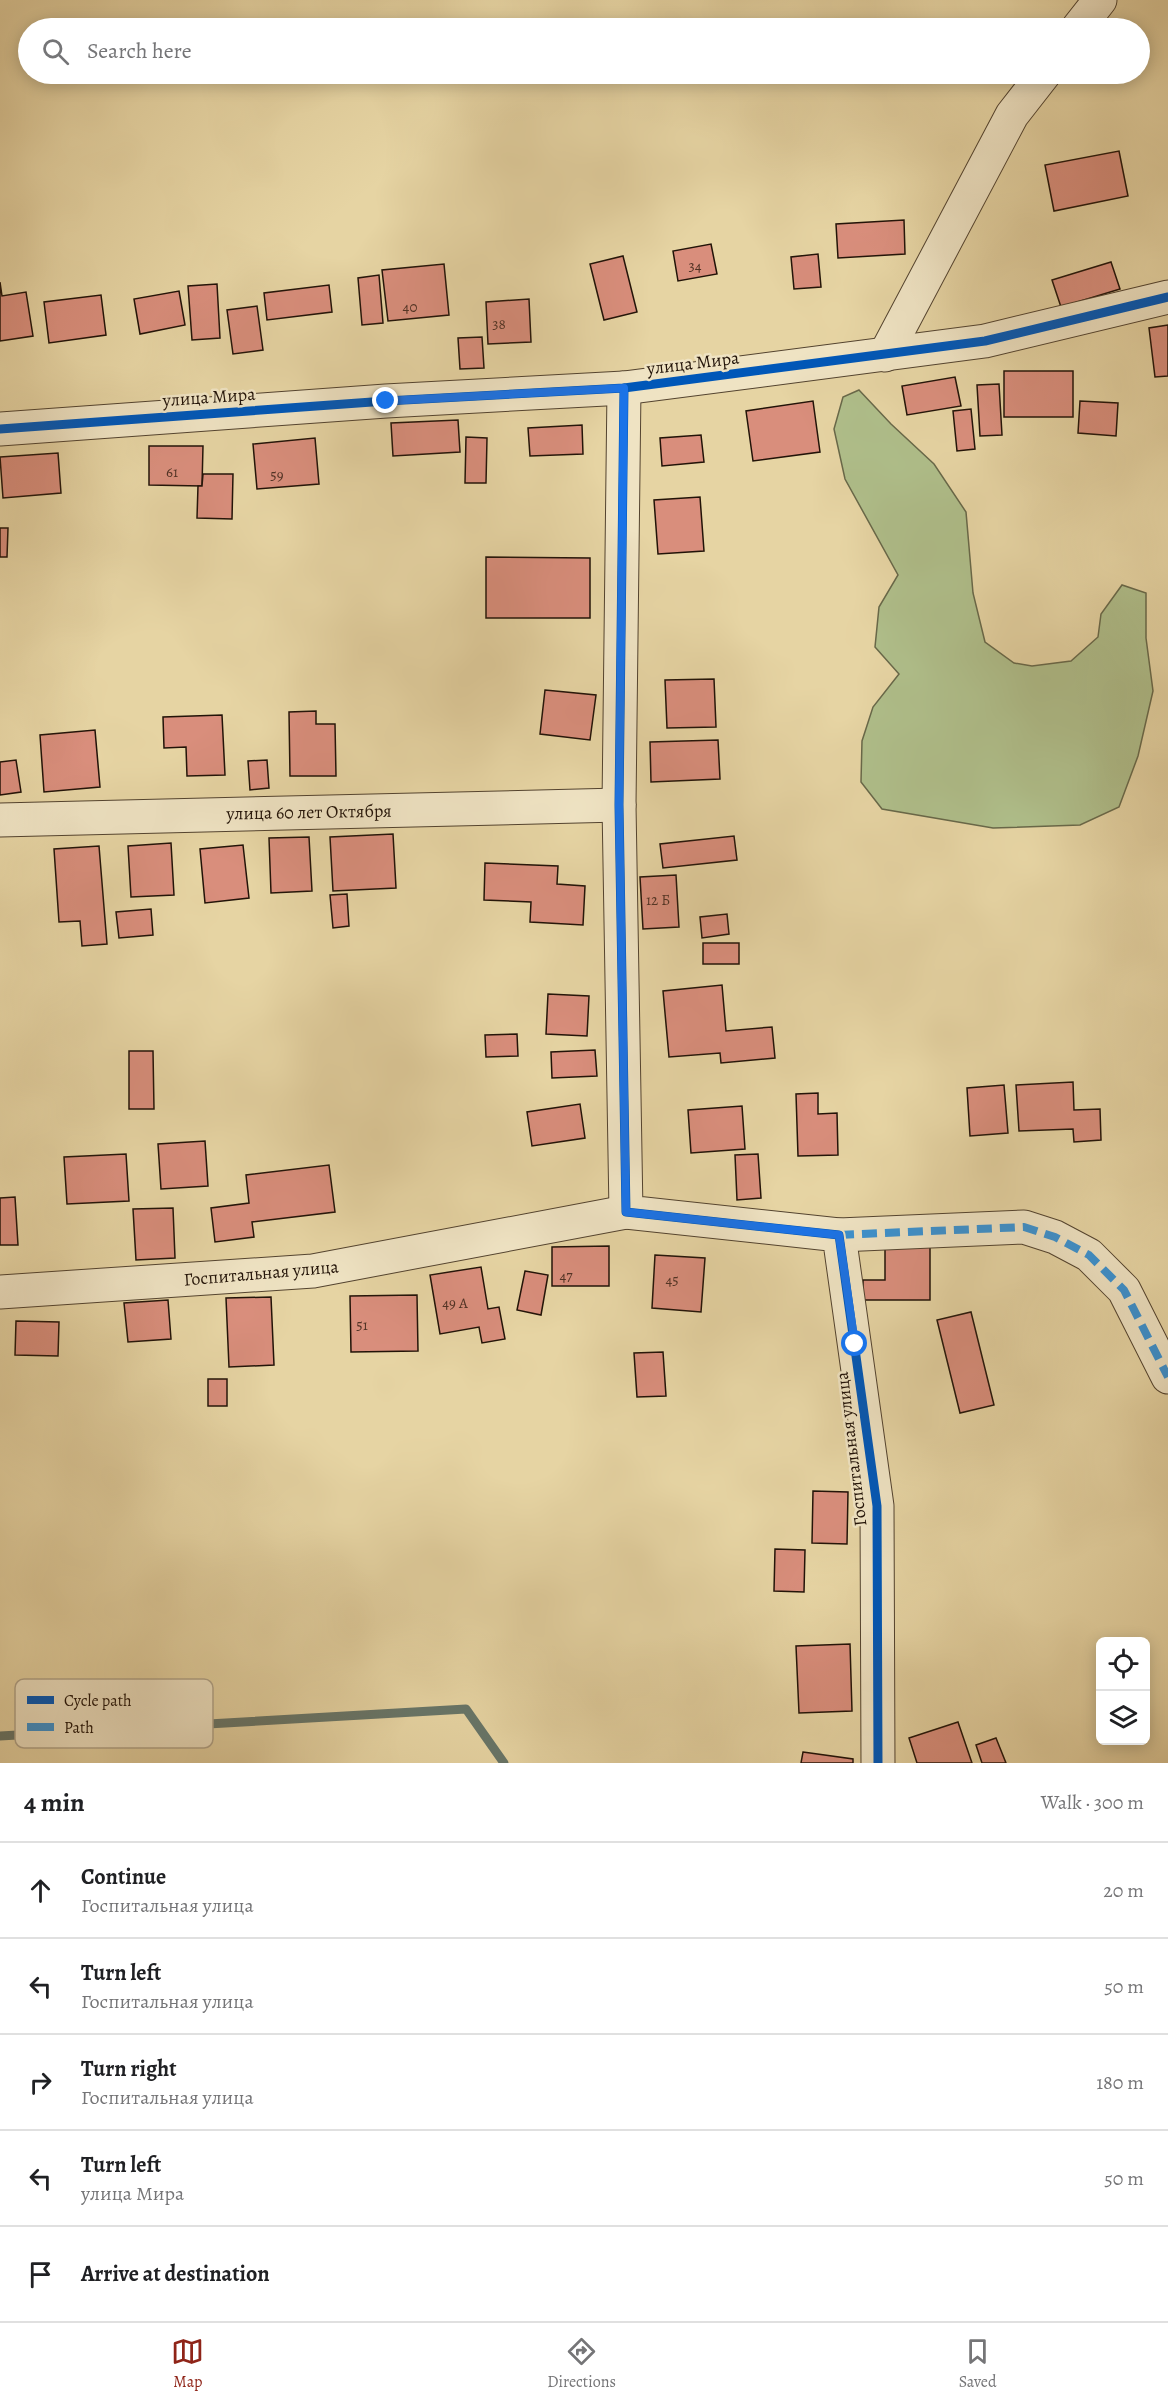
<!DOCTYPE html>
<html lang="en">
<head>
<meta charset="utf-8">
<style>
	body { margin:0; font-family:Alegreya,serif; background:#f2f2f2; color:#202124 }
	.controls { position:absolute; right:18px; bottom:18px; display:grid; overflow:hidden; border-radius:9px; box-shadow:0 3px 15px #0003 }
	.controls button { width:54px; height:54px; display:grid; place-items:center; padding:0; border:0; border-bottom:2px solid #e0e0e0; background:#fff; color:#202124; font:30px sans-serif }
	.stop { position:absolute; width:18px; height:18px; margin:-14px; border:4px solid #1a73e8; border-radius:50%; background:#fff }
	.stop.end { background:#1a73e8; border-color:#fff; box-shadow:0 2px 6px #0008 }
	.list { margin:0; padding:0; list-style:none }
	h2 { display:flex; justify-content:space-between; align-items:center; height:78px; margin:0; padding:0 24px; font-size:26px }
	h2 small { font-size:20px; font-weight:400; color:#757577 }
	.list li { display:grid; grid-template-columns:39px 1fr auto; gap:18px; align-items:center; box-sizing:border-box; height:96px; padding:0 24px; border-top:2px solid #e0e0e0 }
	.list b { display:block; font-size:22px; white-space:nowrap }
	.list p { margin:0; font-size:20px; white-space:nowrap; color:#757577 }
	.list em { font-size:20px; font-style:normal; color:#757577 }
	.icon { flex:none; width:33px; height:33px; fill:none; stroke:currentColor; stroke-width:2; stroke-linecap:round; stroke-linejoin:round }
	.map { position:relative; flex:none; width:1168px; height:1763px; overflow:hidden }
	.search { position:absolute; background:#fff; box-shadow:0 3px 15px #0003; left:18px; right:18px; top:18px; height:66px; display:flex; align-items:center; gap:15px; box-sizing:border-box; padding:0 21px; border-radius:33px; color:#757577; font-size:22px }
	.sheet { height:558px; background:#fff }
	nav { display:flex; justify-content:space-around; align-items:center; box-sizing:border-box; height:84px; border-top:2px solid #e0e0e0; background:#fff; font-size:16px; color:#757577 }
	nav a { display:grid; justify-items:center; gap:3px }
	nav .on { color:#8f2418 }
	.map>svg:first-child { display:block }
	.green { fill:#afbe8a; stroke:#686849; stroke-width:1.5 }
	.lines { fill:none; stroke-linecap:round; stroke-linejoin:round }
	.stream { stroke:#687669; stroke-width:9 }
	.building { fill:#d98e7c; stroke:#221308; stroke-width:1.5 }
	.minor-casing { stroke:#53432f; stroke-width:35 }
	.minor { stroke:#efe3c3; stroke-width:33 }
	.quiet { stroke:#3b92d1; stroke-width:8; stroke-dasharray:15 8; stroke-linecap:butt }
	.cycleway-casing { stroke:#efe3c3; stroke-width:13 }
	.cycleway { stroke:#0057b8; stroke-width:9 }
	.route { stroke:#1a73e8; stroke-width:8 }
	.labels { text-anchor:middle; stroke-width:5; stroke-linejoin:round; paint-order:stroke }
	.number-label { font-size:15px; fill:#503225 }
	.street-label { font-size:18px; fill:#221308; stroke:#efe3c3 }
	.key { fill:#efe3c3; stroke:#b2a58b; stroke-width:1.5 }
	.key-label { font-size:16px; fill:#221308 }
</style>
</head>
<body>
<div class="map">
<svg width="1168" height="1763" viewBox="0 0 1168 1763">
	<rect width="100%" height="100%" fill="#e6d4a3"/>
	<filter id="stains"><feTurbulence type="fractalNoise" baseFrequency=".00333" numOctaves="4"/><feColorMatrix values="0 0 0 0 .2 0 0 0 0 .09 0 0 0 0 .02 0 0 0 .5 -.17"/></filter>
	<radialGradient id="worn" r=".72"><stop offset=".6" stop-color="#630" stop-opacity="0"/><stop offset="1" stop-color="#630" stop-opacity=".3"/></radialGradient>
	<polygon class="green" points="859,390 891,424 934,464 966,512 973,593 985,642 1014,663 1032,666 1071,661 1098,637 1101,614 1122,585 1146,593 1146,638 1153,691 1138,756 1119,807 1080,825 993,828 882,809 861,782 862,741 873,707 899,674 875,647 879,607 898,575 845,479 834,429 843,397"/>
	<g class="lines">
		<polyline class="stream" points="0,1736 466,1709 504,1763"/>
	</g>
	<g class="building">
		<polygon points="1119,151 1128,196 1054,211 1045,165"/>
		<polygon points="904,220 905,254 838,258 836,224"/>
		<polygon points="711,244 717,274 678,281 673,251"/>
		<polygon points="818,254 821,287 794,289 791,257"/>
		<polygon points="623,256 637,312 604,320 590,264"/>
		<polygon points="1111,262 1120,289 1061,307 1052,280"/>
		<polygon points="444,264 449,315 388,321 382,270"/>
		<polygon points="379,275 383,323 362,325 358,278"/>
		<polygon points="0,282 2,296 26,292 33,336 0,341"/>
		<polygon points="217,284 220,338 192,340 188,286"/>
		<polygon points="329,285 332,312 267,320 264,293"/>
		<polygon points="179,291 185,325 140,334 134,299"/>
		<polygon points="101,295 106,335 49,343 44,302"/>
		<polygon points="529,299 531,342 488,344 486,302"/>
		<polygon points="257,306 263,350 233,354 227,310"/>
		<polygon points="1168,325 1168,376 1155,377 1149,328"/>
		<polygon points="482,337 484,368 460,369 458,338"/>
		<rect x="1004" y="371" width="69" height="46"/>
		<polygon points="955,377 961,406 907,415 902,386"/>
		<polygon points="999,384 1002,435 980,436 977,385"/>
		<polygon points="813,401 820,452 753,461 746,411"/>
		<polygon points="1080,401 1118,403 1116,436 1078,433"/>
		<polygon points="971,409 975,449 957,451 953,411"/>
		<polygon points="458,420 460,452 393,456 391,423"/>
		<polygon points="582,425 583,454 530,456 528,428"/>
		<polygon points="701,435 704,462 662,466 660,438"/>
		<polygon points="466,437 487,438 486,483 465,483"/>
		<polygon points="315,438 319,484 257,489 253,444"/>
		<polygon points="149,446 203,446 202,486 149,485"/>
		<polygon points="58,453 61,493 3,498 0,457"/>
		<polygon points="203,474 233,474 232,519 197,518 198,486 202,486"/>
		<polygon points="700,497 704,551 658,554 654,500"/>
		<polygon points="0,528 8,528 7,557 0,557"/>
		<polygon points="486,557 590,558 590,618 486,618"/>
		<polygon points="714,679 716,727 667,728 665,680"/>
		<polygon points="545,690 596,695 590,740 540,734"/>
		<polygon points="316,711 316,724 335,724 336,776 290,776 289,712"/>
		<polygon points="222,715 225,775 187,776 186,747 164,748 163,717"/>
		<polygon points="95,730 100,787 44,792 40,735"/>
		<polygon points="718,740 720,779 651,782 650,742"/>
		<polygon points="16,760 21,792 0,795 0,762"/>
		<polygon points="267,760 269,788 250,790 248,761"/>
		<polygon points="393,834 396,888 333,891 330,837"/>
		<polygon points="734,836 737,860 663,868 660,844"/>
		<polygon points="309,837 312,891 271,893 269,838"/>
		<polygon points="171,843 174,895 131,897 128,846"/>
		<polygon points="243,845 249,898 205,903 200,849"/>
		<polygon points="99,846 107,944 82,946 80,921 59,922 54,849"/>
		<polygon points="485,863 558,866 557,884 585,886 583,925 530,922 531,902 484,900"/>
		<polygon points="676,875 679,927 643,929 640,877"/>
		<polygon points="347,894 349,926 333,928 330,895"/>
		<polygon points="151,909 153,935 119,938 116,912"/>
		<polygon points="727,914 729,934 702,938 700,917"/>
		<rect x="703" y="943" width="36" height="21"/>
		<polygon points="722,985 726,1031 772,1027 775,1058 721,1063 720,1053 669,1057 663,991"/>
		<polygon points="548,994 589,996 587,1036 546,1034"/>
		<polygon points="517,1034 518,1056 486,1057 485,1035"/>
		<polygon points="595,1050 597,1076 552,1078 551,1052"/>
		<polygon points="129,1051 153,1051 154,1109 129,1109"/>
		<polygon points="1073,1082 1074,1110 1100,1109 1101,1140 1074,1142 1073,1129 1019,1131 1016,1085"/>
		<polygon points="1004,1085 1008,1133 970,1136 967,1088"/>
		<polygon points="818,1093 818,1114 837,1113 838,1155 798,1156 796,1094"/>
		<polygon points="580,1104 585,1138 532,1146 527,1112"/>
		<polygon points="742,1106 745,1149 691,1153 688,1110"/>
		<polygon points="205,1141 208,1186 161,1189 158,1144"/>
		<polygon points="126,1154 129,1201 67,1204 64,1157"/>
		<polygon points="758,1154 761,1198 737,1200 735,1155"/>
		<polygon points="329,1165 335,1212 252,1222 254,1237 215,1242 211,1208 249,1203 246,1175"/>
		<polygon points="15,1197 18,1245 0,1245 0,1198"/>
		<polygon points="173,1208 175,1258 136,1260 133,1209"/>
		<polygon points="885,1243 930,1243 930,1300 863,1300 863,1280 885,1280"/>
		<polygon points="609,1246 609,1286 552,1286 552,1247"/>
		<polygon points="655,1255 705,1258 701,1312 652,1308"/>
		<polygon points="481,1267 488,1309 499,1307 505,1339 482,1343 479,1327 440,1334 430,1275"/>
		<polygon points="525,1271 548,1275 541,1315 517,1310"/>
		<polygon points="417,1295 418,1351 351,1352 350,1296"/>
		<polygon points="271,1297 274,1365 229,1367 226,1298"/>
		<polygon points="168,1300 171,1339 128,1342 124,1303"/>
		<polygon points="971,1312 994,1405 960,1413 937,1320"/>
		<polygon points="16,1321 59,1322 58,1356 15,1355"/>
		<polygon points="663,1352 666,1396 637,1397 634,1353"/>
		<rect x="208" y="1379" width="19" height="27"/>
		<polygon points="813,1491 848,1492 847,1544 812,1543"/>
		<polygon points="775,1549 805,1550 804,1592 774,1591"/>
		<polygon points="850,1644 852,1711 799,1713 796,1646"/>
		<polygon points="958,1722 972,1763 917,1763 909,1738"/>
		<polygon points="996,1738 1006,1763 982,1763 976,1745"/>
		<polygon points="803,1752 853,1759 853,1763 801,1763"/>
	</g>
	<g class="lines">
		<g class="minor-casing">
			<g id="minor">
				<polyline points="1078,28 1100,0"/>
				<polyline points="885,355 1012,115 1044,74"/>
				<polyline points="624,388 619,805 626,1212 839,1235 877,1506 878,1763"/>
				<polyline points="0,429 386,401 624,388 985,341 1168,297"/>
				<polyline points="0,820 619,805"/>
				<polyline points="839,1235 1024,1227 1055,1237 1089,1255 1124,1290 1168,1377"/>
				<polyline points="0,1292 313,1271 626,1212"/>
			</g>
		</g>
		<use href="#minor" class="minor"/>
		<polyline class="quiet" points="839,1235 1024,1227 1055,1237 1089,1255 1124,1290 1168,1377"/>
		<g class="cycleway-casing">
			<g id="cycleway">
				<polyline points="624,388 619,805 626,1212 839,1235 877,1506 878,1763"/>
				<polyline points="0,429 386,401 624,388 985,341 1168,297"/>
			</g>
		</g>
		<use href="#cycleway" class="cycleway"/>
	</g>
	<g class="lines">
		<polyline class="route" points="386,401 624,388 619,805 626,1212 839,1235 855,1344"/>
	</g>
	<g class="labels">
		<g class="number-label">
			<text x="695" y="271">34</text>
			<text x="410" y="312">40</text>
			<text x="499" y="329">38</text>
			<text x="172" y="477">61</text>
			<text x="277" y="480">59</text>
			<text x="658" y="905">12 Б</text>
			<text x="566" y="1281">47</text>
			<text x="672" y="1285">45</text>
			<text x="455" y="1308">49 А</text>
			<text x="362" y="1330">51</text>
		</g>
		<g class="street-label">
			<text transform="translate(693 363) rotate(-7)" y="6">улица Мира</text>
			<text transform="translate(209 397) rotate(-4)" y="6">улица Мира</text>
			<text transform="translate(309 812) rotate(-1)" y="6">улица 60 лет Октября</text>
			<text transform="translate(261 1273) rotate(-5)" y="6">Госпитальная улица</text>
			<text transform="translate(851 1449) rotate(-97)" y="6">Госпитальная улица</text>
		</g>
	</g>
	<rect x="15" y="1679" width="198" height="69" rx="9" class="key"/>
	<rect x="27" y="1696" width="27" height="8" fill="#0057b8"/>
	<rect x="27" y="1723" width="27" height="8" fill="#3b92d1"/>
	<g class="key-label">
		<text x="64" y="1706">Cycle path</text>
		<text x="64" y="1733">Path</text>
	</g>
	<rect width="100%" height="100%" filter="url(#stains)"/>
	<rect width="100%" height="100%" fill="url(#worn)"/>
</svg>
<div class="controls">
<button><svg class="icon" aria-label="locate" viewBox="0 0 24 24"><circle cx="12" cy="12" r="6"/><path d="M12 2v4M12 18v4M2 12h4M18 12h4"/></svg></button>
<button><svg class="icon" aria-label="layers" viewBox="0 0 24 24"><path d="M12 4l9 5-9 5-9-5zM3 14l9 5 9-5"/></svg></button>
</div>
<div class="stop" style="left:855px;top:1344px"></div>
<div class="stop end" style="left:386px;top:401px"></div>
<div class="search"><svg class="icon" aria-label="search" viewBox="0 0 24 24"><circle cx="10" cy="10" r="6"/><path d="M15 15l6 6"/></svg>Search here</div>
</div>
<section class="sheet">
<h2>4 min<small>Walk · 300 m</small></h2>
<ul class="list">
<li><svg class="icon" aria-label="ahead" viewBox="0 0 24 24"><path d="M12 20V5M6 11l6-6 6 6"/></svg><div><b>Continue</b><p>Госпитальная улица</p></div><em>20 m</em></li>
<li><svg class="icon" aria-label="left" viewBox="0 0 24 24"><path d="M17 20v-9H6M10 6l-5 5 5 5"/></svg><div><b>Turn left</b><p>Госпитальная улица</p></div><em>50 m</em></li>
<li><svg class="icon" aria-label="right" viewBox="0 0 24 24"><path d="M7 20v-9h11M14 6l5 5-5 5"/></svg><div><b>Turn right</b><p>Госпитальная улица</p></div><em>180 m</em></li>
<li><svg class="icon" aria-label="left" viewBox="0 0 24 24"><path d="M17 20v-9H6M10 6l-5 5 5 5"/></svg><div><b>Turn left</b><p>улица Мира</p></div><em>50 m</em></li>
<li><svg class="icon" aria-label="arrive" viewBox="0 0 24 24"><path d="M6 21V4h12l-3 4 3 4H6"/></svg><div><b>Arrive at destination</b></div></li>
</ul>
</section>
<nav>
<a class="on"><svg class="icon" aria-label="map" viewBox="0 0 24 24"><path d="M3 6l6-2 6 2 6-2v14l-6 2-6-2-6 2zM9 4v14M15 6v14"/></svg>Map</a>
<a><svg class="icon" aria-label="directions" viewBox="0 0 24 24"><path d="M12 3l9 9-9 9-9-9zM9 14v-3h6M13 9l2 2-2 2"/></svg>Directions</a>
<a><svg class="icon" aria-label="saved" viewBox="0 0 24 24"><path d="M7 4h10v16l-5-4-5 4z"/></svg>Saved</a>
</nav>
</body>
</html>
